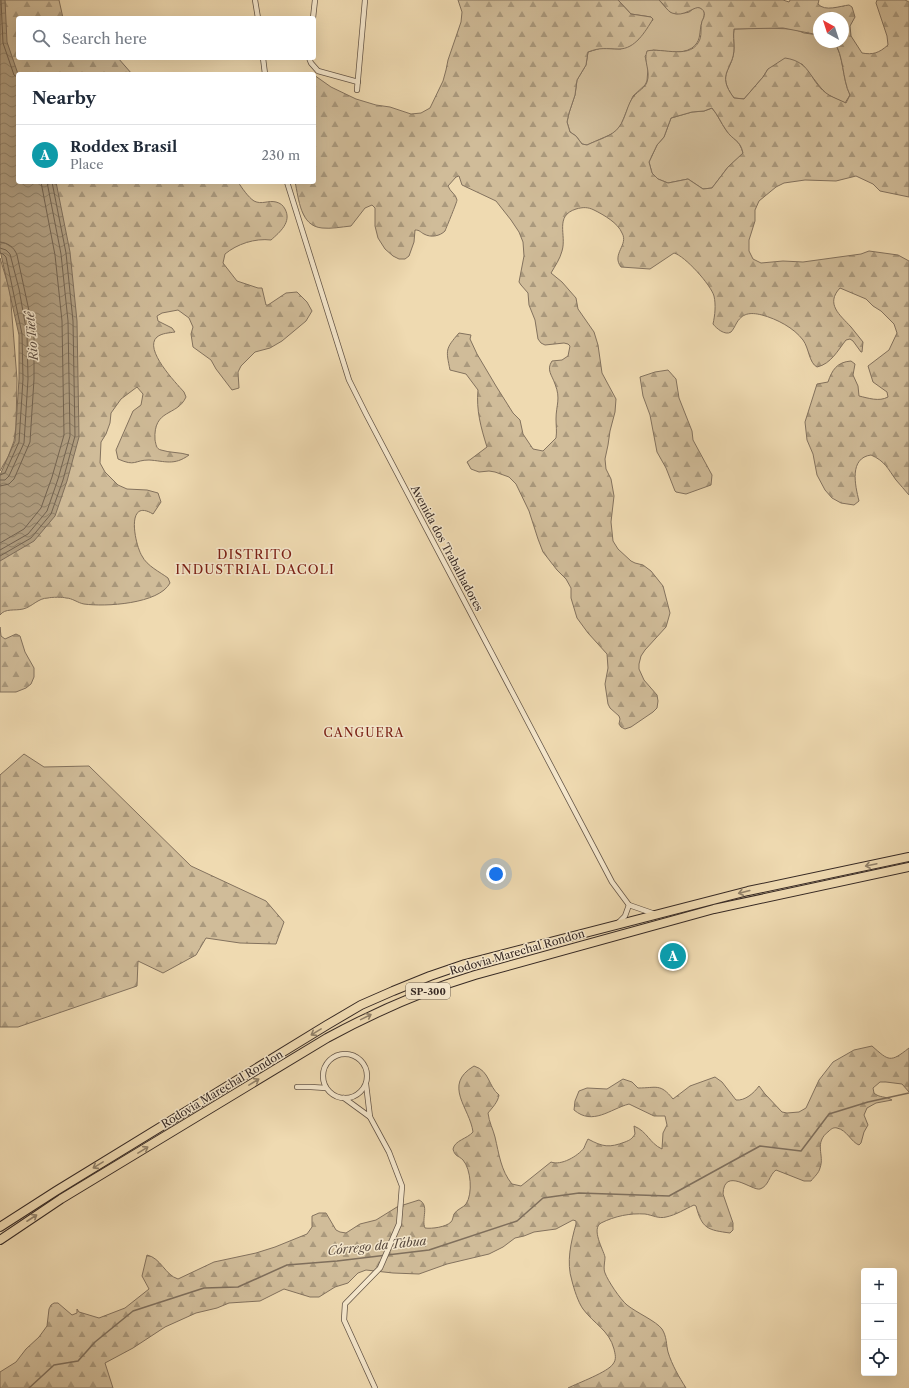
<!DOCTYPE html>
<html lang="en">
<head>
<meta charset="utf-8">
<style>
	body { margin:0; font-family:"Libre Caslon Text",serif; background:#f2f2f3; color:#1f2937 }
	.controls { position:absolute; right:12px; bottom:12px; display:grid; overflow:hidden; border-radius:4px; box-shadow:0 4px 16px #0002 }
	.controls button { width:36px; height:36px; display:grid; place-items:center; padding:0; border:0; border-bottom:1px solid #e0e1e3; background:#fff; color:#1f2937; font:20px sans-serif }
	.compass { position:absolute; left:813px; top:12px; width:36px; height:36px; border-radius:50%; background:#fff; box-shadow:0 4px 16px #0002; rotate:321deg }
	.you { position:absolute; left:496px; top:874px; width:14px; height:14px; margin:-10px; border:3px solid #fff; border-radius:50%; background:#1a73e8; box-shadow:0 0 0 6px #1a73e833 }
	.badge { display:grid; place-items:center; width:26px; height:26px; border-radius:50%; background:#7c3aed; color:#fff; font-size:13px; font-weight:700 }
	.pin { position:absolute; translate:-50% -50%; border:2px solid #fff; box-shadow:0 1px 4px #0006 }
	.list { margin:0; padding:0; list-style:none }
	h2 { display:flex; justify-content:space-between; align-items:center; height:52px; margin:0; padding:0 16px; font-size:17px }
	h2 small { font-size:13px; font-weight:400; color:#747a83 }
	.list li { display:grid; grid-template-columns:26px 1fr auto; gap:12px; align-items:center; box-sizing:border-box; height:60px; padding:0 16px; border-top:1px solid #e0e1e3 }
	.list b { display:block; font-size:15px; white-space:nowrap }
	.list p { margin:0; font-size:13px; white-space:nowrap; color:#747a83 }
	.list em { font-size:13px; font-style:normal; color:#747a83 }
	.icon { flex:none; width:22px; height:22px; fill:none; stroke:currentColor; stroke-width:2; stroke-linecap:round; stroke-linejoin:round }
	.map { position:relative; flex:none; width:909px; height:1388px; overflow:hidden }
	.search { position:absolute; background:#fff; box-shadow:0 4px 16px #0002; left:16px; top:16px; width:300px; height:44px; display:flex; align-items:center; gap:10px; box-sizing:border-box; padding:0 14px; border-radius:4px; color:#747a83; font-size:15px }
	.panel { position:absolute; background:#fff; box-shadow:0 4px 16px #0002; left:16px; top:72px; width:300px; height:112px; border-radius:4px }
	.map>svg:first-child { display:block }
	.green { fill:#d0bc99; stroke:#83725e }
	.forest { fill:url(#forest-firs); stroke:#83725e; fill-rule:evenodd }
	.water { fill:url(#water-waves); stroke:#7f6f5c }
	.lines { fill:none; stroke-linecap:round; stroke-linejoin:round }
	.shore { stroke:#736452; stroke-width:1 }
	.stream { stroke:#7f6f5c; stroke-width:1.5 }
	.minor-casing { stroke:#645547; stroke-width:6 }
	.trunk-casing { stroke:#362924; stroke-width:10 }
	.minor { stroke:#f5e7cc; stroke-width:4.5 }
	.trunk { stroke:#efdab1; stroke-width:8 }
	.oneway { stroke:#92826a }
	.labels { text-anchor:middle; stroke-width:3; stroke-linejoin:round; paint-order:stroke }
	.shield { fill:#f5e7cc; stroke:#6f6256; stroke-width:1 }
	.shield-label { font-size:10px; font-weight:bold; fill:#362924 }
	.street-label { font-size:11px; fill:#362924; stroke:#f5e7cc }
	.water-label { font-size:12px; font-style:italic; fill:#5b4c40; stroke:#f5e7cc }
	.neighbourhood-label { font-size:12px; letter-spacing:1px; fill:#7a1f14; stroke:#f5e7cc }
	.quarter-label { font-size:13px; letter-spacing:1px; fill:#7a1f14; stroke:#f5e7cc }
</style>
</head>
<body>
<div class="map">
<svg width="909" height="1388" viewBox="0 0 909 1388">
	<defs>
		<pattern id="forest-firs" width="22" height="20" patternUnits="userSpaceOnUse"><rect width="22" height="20" fill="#d0bc99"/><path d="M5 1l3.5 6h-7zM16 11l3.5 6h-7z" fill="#aa997d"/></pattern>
		<pattern id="water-waves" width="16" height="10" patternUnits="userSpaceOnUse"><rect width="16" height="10" fill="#b09e81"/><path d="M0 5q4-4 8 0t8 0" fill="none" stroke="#908169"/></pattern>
	</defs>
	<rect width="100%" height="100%" fill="#efdab1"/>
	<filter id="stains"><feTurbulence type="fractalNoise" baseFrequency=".005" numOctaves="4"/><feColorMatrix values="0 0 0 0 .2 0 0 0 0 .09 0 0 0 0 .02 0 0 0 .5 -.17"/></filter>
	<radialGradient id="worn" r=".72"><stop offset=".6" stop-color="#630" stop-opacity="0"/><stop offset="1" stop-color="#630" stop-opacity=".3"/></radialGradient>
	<g class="green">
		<path d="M618,0H659L670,12C675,12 684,14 689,12C693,10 694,6 699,7C709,10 702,20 701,26C699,35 701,41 692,48C681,55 666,51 653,50L645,56L648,68L647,81L645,85L633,96L620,127L614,133L587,145L582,144L576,136L570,132L567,122L569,113L575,95L577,80L586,65L588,52L601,48L621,49L653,20L651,17L631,14Z"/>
		<path d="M763,28L794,29L804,33L819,35V42H834C844,55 842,79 850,95L845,103L828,95L821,88L802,64L768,69L763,77L744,99L734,98C715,73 734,70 734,48C734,41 733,36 734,29Z"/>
		<path d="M712,108C718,115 721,123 726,130C733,141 739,138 743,153L737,159L728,167L712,188L703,189L688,179L668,183L658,179L652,173L649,162L657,145L664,137L671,118L692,112L704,111Z"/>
	</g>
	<g class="forest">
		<polygon points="0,0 59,0 63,18 18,18 18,58 118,58 132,74 18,74 6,56"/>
		<path d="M458,0H618L631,14L651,17L653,19C645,32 635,49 619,49C605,49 601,47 588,52L586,65L577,80L575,95L569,113L567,122L570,132L576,136L582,144L587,145C597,140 613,136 619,127C626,118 627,104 634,96C638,91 645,88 647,82C651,71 643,61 647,51C662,47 692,61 700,39C702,33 700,27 702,21C705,16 706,11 700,8C695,5 684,18 672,13C667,11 663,3 659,0H783L789,2L790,0H819L818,4C825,12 840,6 849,5L852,7L855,17L850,26L851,36L862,53C873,55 879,53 888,45L887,36L876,3L877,0H905L909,2V197L880,191L873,184L856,176L836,181L805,180L784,183L776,187L759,201L755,210V221L749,240V251L753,259L761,263L783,261L803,262L861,254L869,251L898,255L909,261V495C905,490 900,485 896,480C888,469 885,461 871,455C849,458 855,485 859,501L854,505L841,503L832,498L825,490L817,475L813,454L807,440L805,422L817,384L828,382C832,370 837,362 851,361L855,364L853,375L858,386L859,396C868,398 879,402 888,397L887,392L873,382L868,366L889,350L897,333L894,324L881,311L873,306L866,299L840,288C825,304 840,315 851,327C855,332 859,337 863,342L862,352H861L853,341L850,339L846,340C838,350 831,364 817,367C809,363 809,348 803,340C794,328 777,319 762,315C750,312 742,313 736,324C735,326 733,330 731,332C725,336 716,328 713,324C715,315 716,305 714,296C711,285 685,256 674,253L650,269L621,267C611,254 629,245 622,233C618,223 604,215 594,210C588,207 583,207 576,209C554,216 567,235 562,251C560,259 555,266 551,273L562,282L576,298L578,309L594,332L598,345L602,373L616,399L615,412L610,431L608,445L605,459L606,469L611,479L614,496L611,522L613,541L618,549L631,561L635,563L643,565L651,571L663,586L670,613L666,627L645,650L641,656L639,664V669L644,680L657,695L658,701L657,708L653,712L631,727L625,729L621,727L619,724L620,719L619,716L610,708L608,704L605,684L608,668L607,654L588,633L577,618L571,598V588L566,579L557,570L543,552L538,539L529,511L516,484L509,477L495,472L489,471L479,472L471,469L467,462L487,447C481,428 476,410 478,390L466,374L450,370C446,350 445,349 459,333L471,335L470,339L477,354L496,386L513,413L520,420L523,434L533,449L543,451L556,438C557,431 556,426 556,419C556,405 561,399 555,384C552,375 546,370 552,361L562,360L568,356L570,346L568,344L564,343L545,345L541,343L538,339L535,320L529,305L528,293L521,285L519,282L524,256L523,242L519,232L511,220L496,201L462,185L459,176L456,177L448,186C450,192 456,194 457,200C457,202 447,226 445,231C440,236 431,238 424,234C420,232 420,230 415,230L414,242L409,256L405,259H399L393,256L385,249L378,238L375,226V208L372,205L365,208L351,226C341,227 331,229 322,228C300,226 299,199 295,182H314V75L331,87L356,99L376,105L390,107L411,114L421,113L430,108L443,81L446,70L448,60L461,22L462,12ZM819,18H843V42H834C844,55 842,79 850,95L846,103C840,100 834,98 829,95C809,83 813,62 785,58L768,69L763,77L744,99L734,98C715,73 734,70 734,48C734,41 733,36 734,29L783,28L819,35ZM712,108C718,115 721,123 726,130C733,141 740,139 743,153L728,167L712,188L703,189L688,179L668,183L658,179L652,173L649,162L657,145L664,137L671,118L692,112L704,111Z"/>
		<path d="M51,182H238C242,188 248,197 254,201C262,205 268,200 276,202C280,203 283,205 285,209C292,222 280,232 271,240C255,238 237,244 225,254L223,263L237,281L258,288H262L266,305H268L286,293L297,292L307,302L312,311L306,321L282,341L270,348L255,352L241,366L238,372L239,388L232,390L216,369L211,360L193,347L191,334L193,327L189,318L178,310L162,313L157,316L158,321L172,328L175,332C169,333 162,333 157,337C143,349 176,383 184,392L186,397C177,417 153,408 155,440C156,444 156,449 161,450C170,453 180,452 189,455C174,466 165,461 149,460C134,460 136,467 118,459L116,450L133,411L141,405L143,394L137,387L121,399L111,413L110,423L106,434L101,442L100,463L105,472L118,485L127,489L147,490L158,493L161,502L153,514C125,497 135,545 142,556C147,566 160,572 168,578L170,583C159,604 105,607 84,604C78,603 72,598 66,598C64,597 51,597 48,598C38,598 32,607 23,609C15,611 5,608 0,615V552L15,548Z"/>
		<polygon points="0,258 10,291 17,379 16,426 14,441 8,457 0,471"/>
		<polygon points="668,370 676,379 679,398 692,431 693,440 712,475 711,485 686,494 676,492 675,491 666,468 657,452 650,415 643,396 640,377 655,372"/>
		<polygon points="0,627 1,636 5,639 16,634 20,636 25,652 34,668 34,677 31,684 26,688 16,692 0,692"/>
		<polygon points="24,754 44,767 89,766 191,866 266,901 284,922 276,944 240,943 206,938 196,955 163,973 138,961 137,986 18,1027 0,1027 0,775"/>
		<path d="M872,1046C889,1061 890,1063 909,1048V1092L902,1084L886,1082H880L873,1088L874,1093C879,1098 886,1096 892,1100L876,1103L867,1108L864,1115L868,1125L864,1132L861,1143L859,1145C851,1142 847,1130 837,1128C834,1127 831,1129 829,1131C813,1143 825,1155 820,1168C819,1173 814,1177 811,1181H804L776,1170C769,1175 769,1186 760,1189C752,1191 724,1166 723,1194L733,1223V1230L730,1233C708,1230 702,1229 696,1206L694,1205C685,1209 676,1215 666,1217C659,1219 652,1215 645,1214C630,1213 615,1216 601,1223C591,1229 603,1249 605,1257C605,1262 603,1268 605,1273C608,1281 620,1299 627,1305C637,1313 656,1321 662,1329C667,1337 666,1344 668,1352C672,1365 679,1377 686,1388H568C578,1383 608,1372 613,1364C617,1359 615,1354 614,1349C609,1330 594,1324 583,1309C578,1302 574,1289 572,1281C566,1262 571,1242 576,1224V1221L573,1220L556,1229L534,1232L524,1236L515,1238L503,1247L489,1254L447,1264L419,1274L393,1273L366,1270L358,1273L348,1283L335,1287L319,1297H310L284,1289L260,1301L229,1303L217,1308L196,1313L165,1327L133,1348L105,1363L113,1388H0V1372L16,1362L26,1349L39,1337L47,1326L49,1309L51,1305L54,1303H58L72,1315L77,1313V1309L79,1312L99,1318L125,1308L149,1289L142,1276L147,1255C161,1258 165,1275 178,1279L214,1262L256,1253L275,1247L307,1234L312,1227V1216L319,1213H326L336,1230L340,1232L346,1233L360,1224L376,1220L397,1207L419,1200C430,1205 421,1219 425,1228C432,1229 446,1227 451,1222C453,1220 453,1216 454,1214C457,1209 463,1208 466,1204C473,1194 471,1169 463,1160C458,1155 455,1157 453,1149C455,1140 467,1139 473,1132C470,1108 442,1085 474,1066C490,1071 488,1086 499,1095C498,1102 492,1108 488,1113C489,1122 493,1129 495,1137C499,1154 501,1171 512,1184L521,1186L551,1162C561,1166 578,1156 584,1148C585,1145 587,1141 588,1139C603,1147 609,1148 625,1142C630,1140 632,1139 635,1134L634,1126C648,1132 649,1143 662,1149L663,1133L667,1125L665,1116H654L629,1104C610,1109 593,1126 574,1110L575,1101L579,1091L587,1088L607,1089L623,1079L632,1082L638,1088C657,1088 660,1083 673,1099L690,1086L715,1077L722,1082L736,1100C745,1101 754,1093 759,1086L765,1094L782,1112L787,1113L799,1112L806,1108L819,1080L833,1062L854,1050Z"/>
	</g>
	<polygon class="water" points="0,0 5,0 7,42 18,74 18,182 56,182 70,252 77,321 79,437 67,481 55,516 34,541 0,561 0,475 15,441 19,379 19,335 0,250"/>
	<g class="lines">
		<g class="shore">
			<polyline points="1,0 3,43 14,75 18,78"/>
			<path d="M0,242C8,243 14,247 17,255L34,334V379L30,442L14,479L9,484L0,486"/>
			<polyline points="0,248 6,250 10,254 19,289 27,334 28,379 24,443 9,476 5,480 0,480"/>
			<polyline points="0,253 3,254 6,257 22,334 23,379 19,442 5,473 0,475"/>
			<polyline points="0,543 24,529 41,508 52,477 64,435 62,321 55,255 41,182"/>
			<polyline points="0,550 28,534 47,511 58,479 70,436 68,321 61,254 47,182"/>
			<polyline points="0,556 31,538 51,514 63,480 75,436 73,321 66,253 52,182"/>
		</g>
		<polyline class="stream" points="29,1388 54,1365 78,1361 95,1342 133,1311 204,1288 238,1287 287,1265 337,1261 429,1250 517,1221 543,1198 579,1193 669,1196 760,1146 801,1151 829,1114 868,1102 909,1093"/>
		<g class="minor-casing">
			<g id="minor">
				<polyline points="255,0 258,18"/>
				<polyline points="313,18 315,0"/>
				<polyline points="263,58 265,74"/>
				<polyline points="309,58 311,63 318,71 358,82"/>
				<polyline points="357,90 365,0"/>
				<polyline points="287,182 349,380 366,414 612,882 629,905 655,914"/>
				<polyline points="618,923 625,916 629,905"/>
				<circle cx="345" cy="1076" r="22"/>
				<polyline points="297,1087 311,1087 326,1088"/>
				<polyline points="344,1098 370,1117 366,1084"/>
				<polyline points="370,1117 389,1152 402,1186 399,1224 380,1268 345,1304 344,1320 375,1388"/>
			</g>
		</g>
		<g class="trunk-casing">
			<g id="trunk">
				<polyline points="0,1227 56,1191 327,1025 361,1005 393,991 430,976 465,964 748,891 909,857"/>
				<path d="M0,1240L61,1199L327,1038C375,1012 422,991 475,975L714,909L909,867"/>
			</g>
		</g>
		<use href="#minor" class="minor"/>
		<use href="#trunk" class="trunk"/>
	</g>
	<defs><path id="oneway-shaft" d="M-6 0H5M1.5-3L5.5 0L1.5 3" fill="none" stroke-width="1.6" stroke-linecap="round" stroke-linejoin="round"/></defs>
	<g class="oneway">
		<use href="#oneway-shaft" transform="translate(871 865) rotate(168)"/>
		<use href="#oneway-shaft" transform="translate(744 892) rotate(166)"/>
		<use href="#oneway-shaft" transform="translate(366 1017) rotate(-26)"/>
		<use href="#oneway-shaft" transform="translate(316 1032) rotate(149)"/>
		<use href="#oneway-shaft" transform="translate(254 1082) rotate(-31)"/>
		<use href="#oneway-shaft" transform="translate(143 1150) rotate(-31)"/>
		<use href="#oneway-shaft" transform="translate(98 1165) rotate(149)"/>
		<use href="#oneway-shaft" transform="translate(32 1218) rotate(-33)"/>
	</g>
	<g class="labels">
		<rect class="shield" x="406" y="983" width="44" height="16" rx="3"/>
		<g class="shield-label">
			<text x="428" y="995">SP-300</text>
		</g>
		<g class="street-label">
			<text transform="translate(447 548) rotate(62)" y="4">Avenida dos Trabalhadores</text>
			<text transform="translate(517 952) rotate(-16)" y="4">Rodovia Marechal Rondon</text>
			<text transform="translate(222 1089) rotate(-31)" y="4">Rodovia Marechal Rondon</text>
		</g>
		<g class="water-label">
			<text transform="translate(32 336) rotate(-95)" y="4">Rio Tietê</text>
			<text transform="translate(377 1246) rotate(-6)" y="4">Córrego da Tábua</text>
		</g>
		<g class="neighbourhood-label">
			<text x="364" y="737">CANGUERA</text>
		</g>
		<g class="quarter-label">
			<text x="255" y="559">DISTRITO<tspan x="255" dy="15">INDUSTRIAL DACOLI</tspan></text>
		</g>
	</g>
	<rect width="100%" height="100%" filter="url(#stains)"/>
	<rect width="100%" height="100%" fill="url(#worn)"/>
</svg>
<div class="controls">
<button>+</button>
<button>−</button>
<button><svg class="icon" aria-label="locate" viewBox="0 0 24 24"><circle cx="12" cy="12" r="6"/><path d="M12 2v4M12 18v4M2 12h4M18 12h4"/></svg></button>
</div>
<svg class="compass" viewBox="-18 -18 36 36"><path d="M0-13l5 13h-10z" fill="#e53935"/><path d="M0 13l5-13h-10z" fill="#747a83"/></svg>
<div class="you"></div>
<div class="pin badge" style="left:673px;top:956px;background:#0f9aa8">A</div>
<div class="search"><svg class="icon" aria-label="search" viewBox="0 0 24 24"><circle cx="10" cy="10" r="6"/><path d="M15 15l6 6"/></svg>Search here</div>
<section class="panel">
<h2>Nearby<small></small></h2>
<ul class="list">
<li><span class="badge" style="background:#0f9aa8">A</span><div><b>Roddex Brasil</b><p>Place</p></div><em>230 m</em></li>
</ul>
</section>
</div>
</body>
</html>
